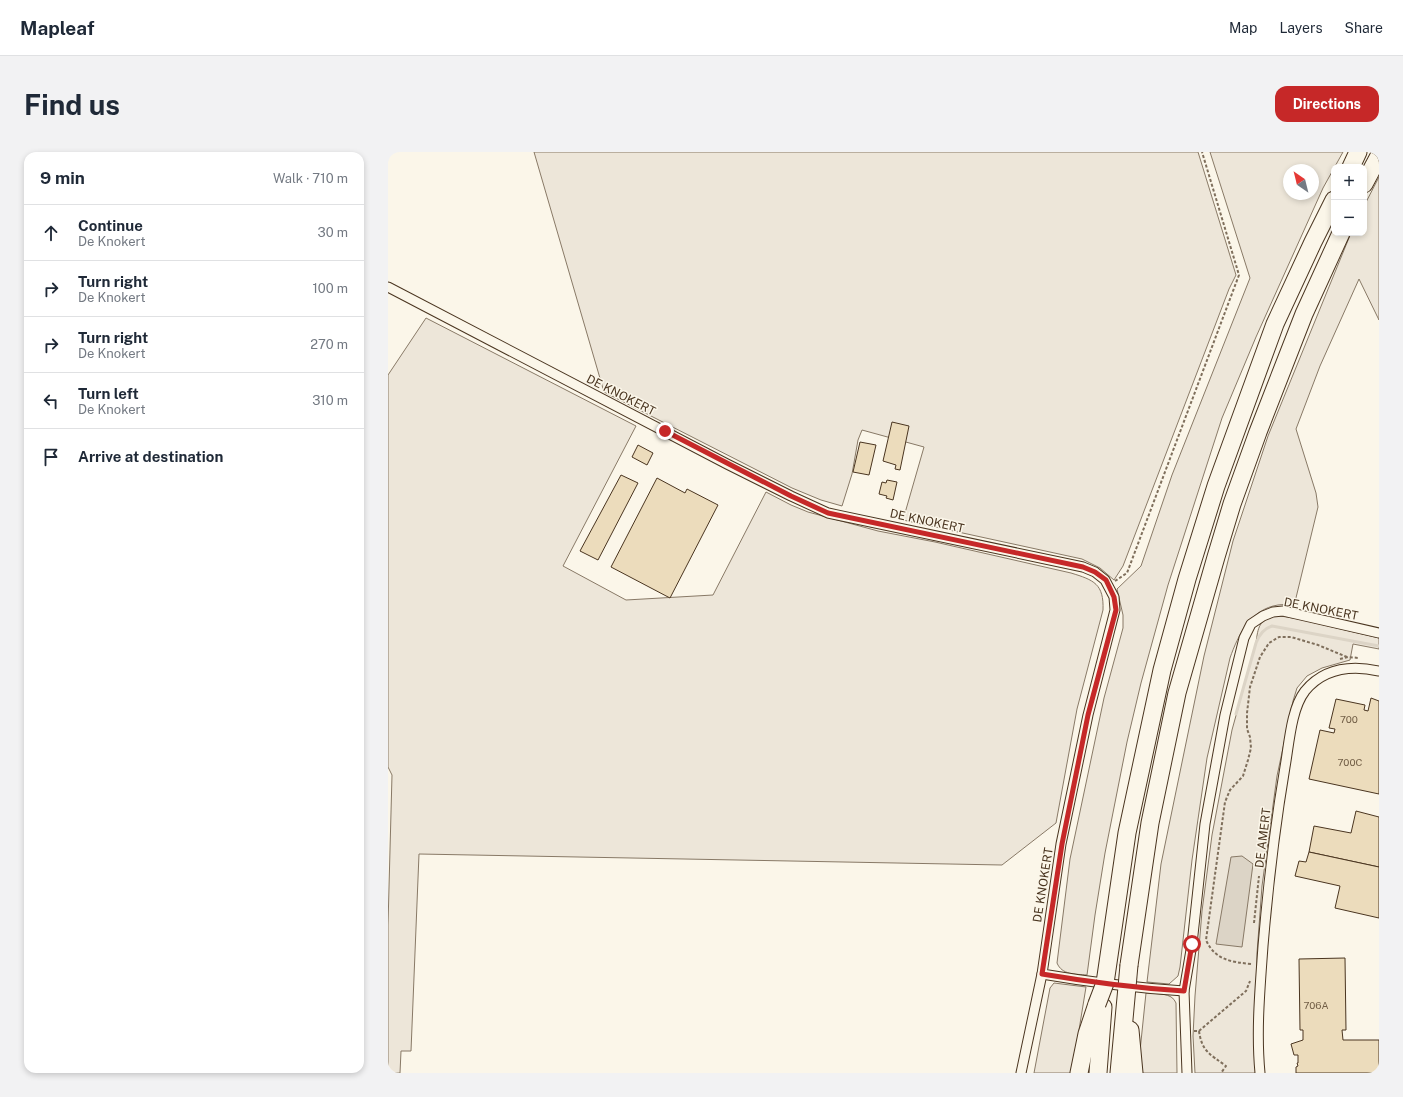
<!DOCTYPE html>
<html lang="en">
<head>
<meta charset="utf-8">
<style>
	body { margin:0; font-family:"Public Sans",sans-serif; background:#f2f2f3; color:#1f2937 }
	.controls { position:absolute; right:12px; top:12px; display:grid; overflow:hidden; border-radius:8px; box-shadow:0 2px 6px #0003 }
	.controls button { width:36px; height:36px; display:grid; place-items:center; padding:0; border:0; border-bottom:1px solid #e0e1e3; background:#fff; color:#1f2937; font:20px sans-serif }
	.compass { position:absolute; left:895px; top:12px; width:36px; height:36px; border-radius:50%; background:#fff; box-shadow:0 2px 6px #0003; rotate:325deg }
	.stop { position:absolute; width:12px; height:12px; margin:-9px; border:3px solid #c62828; border-radius:50%; background:#fff }
	.stop.end { background:#c62828; border-color:#fff; box-shadow:0 1px 4px #0008 }
	.list { margin:0; padding:0; list-style:none }
	h2 { display:flex; justify-content:space-between; align-items:center; height:52px; margin:0; padding:0 16px; font-size:17px }
	h2 small { font-size:13px; font-weight:400; color:#747a83 }
	.list li { display:grid; grid-template-columns:26px 1fr auto; gap:12px; align-items:center; box-sizing:border-box; height:56px; padding:0 16px; border-top:1px solid #e0e1e3 }
	.list b { display:block; font-size:15px; white-space:nowrap }
	.list p { margin:0; font-size:13px; white-space:nowrap; color:#747a83 }
	.list em { font-size:13px; font-style:normal; color:#747a83 }
	.icon { flex:none; width:22px; height:22px; fill:none; stroke:currentColor; stroke-width:2; stroke-linecap:round; stroke-linejoin:round }
	.map { position:relative; flex:none; width:991px; height:921px; overflow:hidden; border-radius:12px }
	header { display:flex; align-items:center; gap:24px; box-sizing:border-box; height:56px; padding:0 20px; background:#fff; border-bottom:1px solid #e0e1e3 }
	header strong { font-size:19px }
	nav { display:flex; gap:22px; margin-inline-start:auto; font-size:14px }
	.intro { display:flex; align-items:center; justify-content:space-between; box-sizing:border-box; height:96px; padding:0 24px }
	h1 { margin:0; font-size:28px }
	.button { padding:10px 18px; border-radius:12px; background:#c62828; color:#fff; font-size:14px; font-weight:700 }
	main { display:flex; gap:24px; padding:0 24px }
	aside { flex:1; background:#fff; border-radius:12px; box-shadow:0 2px 6px #0003 }
	.map>svg:first-child { display:block }
	.green { fill:#ede6d9; stroke:#887966; fill-rule:evenodd }
	.water { fill:#dcd4c6; stroke:#887966 }
	.lines { fill:none; stroke-linecap:round; stroke-linejoin:round }
	.stream { stroke:#dcd4c6; stroke-width:3 }
	.building { fill:#ecdcbc; stroke:#4a3520 }
	.minor-casing { stroke:#4a3520; stroke-width:11 }
	.motorway-casing { stroke:#4a3520; stroke-width:19 }
	.path { stroke:#7f6f5c; stroke-width:2; stroke-dasharray:3 2; stroke-linecap:butt }
	.minor { stroke:#fbf6e9; stroke-width:9 }
	.motorway { stroke:#fbf6e9; stroke-width:17 }
	.motorway-bridge-casing { stroke:#4a3520; stroke-width:19; stroke-linecap:butt }
	.motorway-bridge { stroke:#fbf6e9; stroke-width:17 }
	.route { stroke:#c62828; stroke-width:5 }
	.labels { text-anchor:middle; stroke-width:3; stroke-linejoin:round; paint-order:stroke }
	.number-label { font-size:10px; fill:#725f47 }
	.street-label { font-size:12px; fill:#4a3520; stroke:#fbf6e9 }
</style>
</head>
<body>
<header>
<strong>Mapleaf</strong>
<nav><a>Map</a><a>Layers</a><a>Share</a></nav>
</header>
<div class="intro"><h1>Find us</h1><a class="button">Directions</a></div>
<main>
<aside>
<h2>9 min<small>Walk · 710 m</small></h2>
<ul class="list">
<li><svg class="icon" aria-label="ahead" viewBox="0 0 24 24"><path d="M12 20V5M6 11l6-6 6 6"/></svg><div><b>Continue</b><p>De Knokert</p></div><em>30 m</em></li>
<li><svg class="icon" aria-label="right" viewBox="0 0 24 24"><path d="M7 20v-9h11M14 6l5 5-5 5"/></svg><div><b>Turn right</b><p>De Knokert</p></div><em>100 m</em></li>
<li><svg class="icon" aria-label="right" viewBox="0 0 24 24"><path d="M7 20v-9h11M14 6l5 5-5 5"/></svg><div><b>Turn right</b><p>De Knokert</p></div><em>270 m</em></li>
<li><svg class="icon" aria-label="left" viewBox="0 0 24 24"><path d="M17 20v-9H6M10 6l-5 5 5 5"/></svg><div><b>Turn left</b><p>De Knokert</p></div><em>310 m</em></li>
<li><svg class="icon" aria-label="arrive" viewBox="0 0 24 24"><path d="M6 21V4h12l-3 4 3 4H6"/></svg><div><b>Arrive at destination</b></div></li>
</ul>
</aside>
<div class="map">
<svg width="991" height="921" viewBox="0 0 991 921">
	<rect width="100%" height="100%" fill="#fbf6e9"/>
	<g class="green">
		<polygon points="146,0 810,0 848,123 841,137 735,414 726,428 712,416 694,407 515,368 536,295 474,278 470,288 464,322 454,354 433,348 404,336 216,240"/>
		<path d="M822,0H955L935,36L868,185L834,266L780,433L753,531L739,590L717,701L707,763L699,823C687,822 674,823 669,811L682,707L716,546L735,476V463L729,437L753,414L784,323L862,126ZM901,18H925V42H901Z"/>
		<path d="M991,25V168L971,127L932,214L908,277L928,341L930,355L906,454C901,453 895,452 890,453C863,457 850,483 842,506L819,606L804,708L792,815L790,824L781,832L759,830L773,712L816,504L845,389L880,284L963,81H976V54Z"/>
		<path d="M38,166L248,274L175,414L238,448L325,443L378,340L403,353L420,360L490,379L547,390L683,421C706,428 716,432 715,458L689,557L668,671L614,713L31,702L23,899H13L12,921H0V773L4,623L0,615V223Z"/>
		<path d="M886,463L911,467L991,486V497L965,492L962,508L934,516L919,524L909,536L905,549L889,624L874,734L869,801L867,906L868,921H807L805,884L807,844L814,759L824,683L844,578L868,491C870,475 871,469 886,463Z"/>
		<polygon points="666,831 698,835 684,921 646,921 662,836"/>
		<path d="M758,841C768,842 784,840 788,851L789,921H754L752,899Z"/>
	</g>
	<polygon class="water" points="854,704 865,712 854,795 828,792 843,705"/>
	<g class="lines">
		<path class="stream" d="M848,562L868,491C871,483 875,477 884,474L991,494"/>
	</g>
	<g class="building">
		<polygon points="504,270 521,274 512,318 507,317 508,313 495,309"/>
		<polygon points="472,290 488,293 481,323 465,320"/>
		<polygon points="250,293 265,301 259,313 244,305"/>
		<polygon points="233,323 250,331 210,408 192,399"/>
		<polygon points="269,326 297,341 299,337 330,353 282,446 223,415"/>
		<polygon points="499,328 509,330 505,348 498,346 499,344 491,342 494,330 498,331"/>
		<polygon points="983,546 991,549 991,642 921,627 932,578 946,581 947,577 941,576 948,547 977,553 976,558 980,559"/>
		<polygon points="968,659 991,665 991,715 921,700 926,674 963,681"/>
		<polygon points="921,700 991,715 991,766 947,756 952,734 907,724 911,709 918,710"/>
		<polygon points="957,806 958,878 954,878 955,888 991,888 991,921 908,921 908,915 910,914 909,911 910,911 910,903 906,903 903,892 915,888 915,878 912,878 911,807"/>
	</g>
	<g class="lines">
		<g class="minor-casing">
			<g id="minor">
				<path d="M0,135L339,312L403,344L440,361L695,415L707,420L717,428L726,445L727,458L700,563L673,692L654,822C701,830 748,836 796,839L804,792L817,672L837,563L856,486L863,472L875,464L885,460L895,459L991,481"/>
				<polyline points="796,839 799,921"/>
				<polyline points="633,921 654,822"/>
				<path d="M872,921C868,879 872,837 875,794C880,734 887,674 897,615C901,593 903,557 917,539C936,516 963,513 991,519"/>
			</g>
		</g>
		<g class="motorway-casing">
			<g id="motorway">
				<polyline points="963,15 970,0"/>
				<polyline points="976,32 991,4"/>
				<polyline points="741,813 762,671 789,541 828,405 844,352 870,280 916,162 953,81"/>
				<polyline points="717,831 739,681 774,518 799,427 828,334 887,172 925,90 946,48"/>
				<polyline points="742,878 746,921"/>
				<polyline points="691,921 699,882 709,852"/>
				<polyline points="710,921 715,855"/>
				<polyline points="731,921 739,835"/>
			</g>
		</g>
		<g class="path">
			<polyline points="727,429 739,421 851,123 814,0"/>
			<polyline points="952,507 960,505 971,506"/>
			<polyline points="866,771 871,724"/>
			<path d="M863,812C843,810 827,808 818,788L837,650L842,638L855,624L860,608L863,596L862,585L859,577V561L862,535L872,505L881,491L891,485H903L930,493L959,505"/>
			<polyline points="806,879 811,879 858,839 862,829"/>
			<path d="M811,879C814,900 822,902 838,914L833,921"/>
		</g>
		<use href="#minor" class="minor"/>
		<use href="#motorway" class="motorway"/>
		<g class="motorway-bridge-casing">
			<g id="motorway-bridge">
				<polyline points="739,835 741,813"/>
				<polyline points="709,852 717,831"/>
			</g>
		</g>
		<use href="#motorway-bridge" class="motorway-bridge"/>
	</g>
	<g class="lines">
		<path class="route" d="M277,279L403,344L440,361L695,415L707,420L718,428L726,445L728,458L700,563L674,692L654,822C701,830 748,836 796,839L804,792"/>
	</g>
	<g class="labels">
		<g class="number-label">
			<text x="961" y="571">700</text>
			<text x="962" y="614">700C</text>
			<text x="928" y="857">706A</text>
		</g>
		<g class="street-label">
			<text transform="translate(233 243) rotate(27)" y="4">DE KNOKERT</text>
			<text transform="translate(539 369) rotate(12)" y="4">DE KNOKERT</text>
			<text transform="translate(933 457) rotate(11)" y="4">DE KNOKERT</text>
			<text transform="translate(875 686) rotate(-83)" y="4">DE AMERT</text>
			<text transform="translate(655 733) rotate(-81)" y="4">DE KNOKERT</text>
		</g>
	</g>
</svg>
<div class="controls">
<button>+</button>
<button>−</button>
</div>
<svg class="compass" viewBox="-18 -18 36 36"><path d="M0-13l5 13h-10z" fill="#e53935"/><path d="M0 13l5-13h-10z" fill="#747a83"/></svg>
<div class="stop" style="left:804px;top:792px"></div>
<div class="stop end" style="left:277px;top:279px"></div>
</div>
</main>
</body>
</html>
